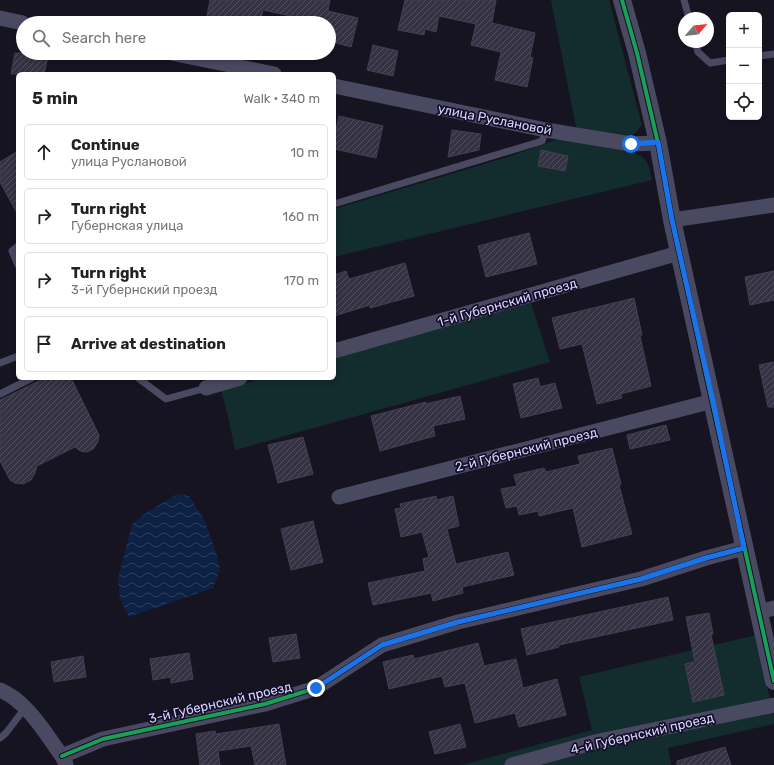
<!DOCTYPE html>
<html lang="en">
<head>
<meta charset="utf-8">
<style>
	body { margin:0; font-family:Rubik,sans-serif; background:#f2f2f2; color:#222 }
	.controls { position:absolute; right:12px; top:12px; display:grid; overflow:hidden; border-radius:6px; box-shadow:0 2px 6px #0003 }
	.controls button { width:36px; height:36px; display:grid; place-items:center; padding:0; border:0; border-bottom:1px solid #e0e0e0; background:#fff; color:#222; font:20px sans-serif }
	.compass { position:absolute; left:678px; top:12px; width:36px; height:36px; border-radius:50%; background:#fff; box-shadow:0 2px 6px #0003; rotate:62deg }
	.stop { position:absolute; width:12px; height:12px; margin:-9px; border:3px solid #1a73e8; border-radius:50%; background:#fff }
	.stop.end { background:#1a73e8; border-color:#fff; box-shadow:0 1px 4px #0008 }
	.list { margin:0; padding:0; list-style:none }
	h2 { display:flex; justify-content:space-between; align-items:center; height:52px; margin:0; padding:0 16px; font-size:17px }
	h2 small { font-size:13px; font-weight:400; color:#767676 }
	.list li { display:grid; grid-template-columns:26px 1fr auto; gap:12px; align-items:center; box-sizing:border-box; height:56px; margin:0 8px 8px; padding:0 8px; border:1px solid #e0e0e0; border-radius:6px }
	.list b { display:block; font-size:15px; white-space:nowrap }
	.list p { margin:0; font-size:13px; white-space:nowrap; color:#767676 }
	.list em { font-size:13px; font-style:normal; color:#767676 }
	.icon { flex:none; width:22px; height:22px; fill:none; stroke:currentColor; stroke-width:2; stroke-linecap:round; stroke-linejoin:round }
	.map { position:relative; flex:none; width:774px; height:765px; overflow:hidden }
	.search { position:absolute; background:#fff; box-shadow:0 2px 6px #0003; left:16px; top:16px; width:320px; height:44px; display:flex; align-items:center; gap:10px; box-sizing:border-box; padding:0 14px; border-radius:22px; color:#767676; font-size:15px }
	.panel { position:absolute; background:#fff; box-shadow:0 2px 6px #0003; left:16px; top:72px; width:320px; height:308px; border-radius:6px }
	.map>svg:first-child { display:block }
	.green { fill:#132c2d }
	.water { fill:url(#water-waves) }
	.building { fill:url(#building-hatch); stroke:#433f54 }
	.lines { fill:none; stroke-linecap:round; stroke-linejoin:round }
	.service { stroke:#4a4962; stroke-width:7 }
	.minor { stroke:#4a4962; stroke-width:15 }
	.tertiary { stroke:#4a4962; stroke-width:18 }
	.cycleway-casing { stroke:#130f26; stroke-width:6 }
	.cycleway { stroke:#1a9f57; stroke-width:4 }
	.route { stroke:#1a73e8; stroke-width:5 }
	.labels { text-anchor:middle; stroke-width:3.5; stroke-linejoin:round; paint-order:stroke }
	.street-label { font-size:13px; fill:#d9d4ff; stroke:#130f26 }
</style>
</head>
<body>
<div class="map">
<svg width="774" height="765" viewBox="0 0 774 765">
	<defs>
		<pattern id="water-waves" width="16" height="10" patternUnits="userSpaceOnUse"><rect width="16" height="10" fill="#0d2144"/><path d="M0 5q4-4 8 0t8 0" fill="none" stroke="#304060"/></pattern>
		<pattern id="building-hatch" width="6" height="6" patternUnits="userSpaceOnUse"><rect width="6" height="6" fill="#343243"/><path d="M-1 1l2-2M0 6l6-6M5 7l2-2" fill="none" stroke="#514f5f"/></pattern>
	</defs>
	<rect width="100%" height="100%" fill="#161421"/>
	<g class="green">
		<polygon points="551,0 609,0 642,125 635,133 627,138 576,127"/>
		<path d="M574,139L633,152C648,158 649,165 652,180L334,257V209L511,156L555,140Z"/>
		<polygon points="531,303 550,362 235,450 228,416 221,390 263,378 334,378 334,358"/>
		<polygon points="756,635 774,717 774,724 668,748 671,765 462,765 592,730 579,677"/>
	</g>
	<polygon class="water" points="178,494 189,496 205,521 217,556 220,570 213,588 129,617 120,599 118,579 132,524 149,511"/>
	<g class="building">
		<polygon points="210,0 330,0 328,11 358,18 351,47 329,41 329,23 322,23 263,10 260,23 217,23 206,21"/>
		<polygon points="405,0 496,0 492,23 535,33 530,57 533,58 527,87 495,80 501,52 471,45 476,24 439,16 436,32 425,29 424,35 398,30"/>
		<polygon points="373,45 398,51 393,76 367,70"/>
		<polygon points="15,53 49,53 44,74 11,74"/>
		<polygon points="339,116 383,126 376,158 334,149 334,139"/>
		<polygon points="452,130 481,134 479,150 448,157"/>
		<polygon points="541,150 568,156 565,171 538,166"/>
		<polygon points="18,151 18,215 0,182 0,162"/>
		<polygon points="529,233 537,264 486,277 478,246"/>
		<polygon points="405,263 414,296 370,308 370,305 334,316 334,275 346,271 349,279"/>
		<polygon points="774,271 774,300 750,305 745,277"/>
		<polygon points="634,298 642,335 640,336 651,386 621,394 622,398 597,404 582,344 560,349 552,318"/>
		<polygon points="774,362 774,407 768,407 759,365"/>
		<polygon points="45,378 71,378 99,435 98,442 93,449 87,452 80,451 75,447 37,466 35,473 31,480 23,484 15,483 10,480 0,461 0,400"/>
		<polygon points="538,378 540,387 555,383 562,408 521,418 513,384"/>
		<polygon points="460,396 465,419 433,426 435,436 380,451 371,416 426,402 426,404"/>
		<polygon points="666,425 670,440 630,449 627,435"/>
		<polygon points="303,437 313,474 278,483 268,445"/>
		<polygon points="612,448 621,484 619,485 632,534 582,547 573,508 539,516 538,511 519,515 517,506 506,508 501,489 517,486 514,475 544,468 546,472 580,464 578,456"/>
		<polygon points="436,496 437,500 453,496 459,526 447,529 456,564 508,552 514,575 462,587 463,593 433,601 431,593 373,605 368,583 425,571 423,559 429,557 422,532 401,537 395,509 401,508 400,504"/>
		<polygon points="313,521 323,562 291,570 281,529"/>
		<polygon points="668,597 673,620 559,645 559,647 527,655 521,629"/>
		<polygon points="709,613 713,634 711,635 724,695 693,702 685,664 695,662 686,617"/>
		<polygon points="296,634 300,658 273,662 269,638"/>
		<polygon points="478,643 484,666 516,659 523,688 557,679 566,715 519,727 515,713 475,723 465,683 445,687 442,676 389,689 383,662 413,655 414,659"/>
		<polygon points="189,653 193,679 171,683 171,677 153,680 150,659"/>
		<polygon points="83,656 86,677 54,682 51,662"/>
		<polygon points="279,724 286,765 255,765 251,746 218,751 220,765 200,765 196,734 215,731 216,734"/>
		<polygon points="460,724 466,747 435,754 429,732"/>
		<polygon points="725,747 731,765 677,765 677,761"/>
	</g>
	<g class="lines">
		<g class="service">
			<polyline points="684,0 689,18"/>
			<polyline points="695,42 698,52 710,63 729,60"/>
			<polyline points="759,56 774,54"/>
			<polyline points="334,204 542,141 546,130"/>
			<polyline points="18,246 12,251 18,265"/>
			<polyline points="0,363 18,356"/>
			<polyline points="138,378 166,399 206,388"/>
			<polyline points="0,394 32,378"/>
			<polyline points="0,738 6,733 25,708"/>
		</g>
		<g class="minor">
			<polyline points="0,18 23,23"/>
			<polyline points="171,53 274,74"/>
			<polyline points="334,86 546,130 631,144 658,143"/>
			<polyline points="672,220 774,205"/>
			<polyline points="334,351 679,253"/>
			<polyline points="206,388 240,378"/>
			<polyline points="339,497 713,401"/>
			<polyline points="759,612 774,608"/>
			<path d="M0,690C28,702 45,733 62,756L66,764"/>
			<polyline points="62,756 103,739 265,704 316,688 382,645 458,622 641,579 706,558 744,548"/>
			<polyline points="512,765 599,741 774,705"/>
		</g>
		<polyline class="tertiary" points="622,0 637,53 658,143 672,220 774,681"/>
		<g class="cycleway-casing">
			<g id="cycleway">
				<polyline points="622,0 637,53 658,143 672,220 774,681"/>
				<polyline points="62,756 103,739 265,704 316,688 382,645 458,622 641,579 706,558 744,548"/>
			</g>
		</g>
		<use href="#cycleway" class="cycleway"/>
	</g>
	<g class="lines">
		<polyline class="route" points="316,688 382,645 458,622 641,579 706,558 744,548 713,401 672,220 658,142 631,144"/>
	</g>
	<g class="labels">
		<g class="street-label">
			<text transform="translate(495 119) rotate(11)" y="5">улица Руслановой</text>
			<text transform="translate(507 302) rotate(-16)" y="5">1-й Губернский проезд</text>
			<text transform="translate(526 449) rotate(-14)" y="5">2-й Губернский проезд</text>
			<text transform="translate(220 702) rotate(-13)" y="5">3-й Губернский проезд</text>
			<text transform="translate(642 733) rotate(-13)" y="5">4-й Губернский проезд</text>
		</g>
	</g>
</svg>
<div class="controls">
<button>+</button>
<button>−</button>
<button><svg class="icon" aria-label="locate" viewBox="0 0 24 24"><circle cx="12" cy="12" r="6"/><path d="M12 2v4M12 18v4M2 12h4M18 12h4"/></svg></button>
</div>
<svg class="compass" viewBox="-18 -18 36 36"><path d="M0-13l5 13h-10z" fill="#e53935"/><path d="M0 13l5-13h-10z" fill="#767676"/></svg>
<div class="stop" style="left:631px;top:144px"></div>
<div class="stop end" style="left:316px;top:688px"></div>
<div class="search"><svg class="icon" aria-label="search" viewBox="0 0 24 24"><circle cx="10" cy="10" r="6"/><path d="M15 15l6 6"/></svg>Search here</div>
<section class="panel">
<h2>5 min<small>Walk · 340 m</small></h2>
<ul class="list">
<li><svg class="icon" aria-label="ahead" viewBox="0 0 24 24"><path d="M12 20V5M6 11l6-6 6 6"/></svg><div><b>Continue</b><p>улица Руслановой</p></div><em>10 m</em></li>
<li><svg class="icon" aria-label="right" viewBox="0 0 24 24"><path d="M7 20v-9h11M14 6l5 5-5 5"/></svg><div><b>Turn right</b><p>Губернская улица</p></div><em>160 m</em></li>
<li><svg class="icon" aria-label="right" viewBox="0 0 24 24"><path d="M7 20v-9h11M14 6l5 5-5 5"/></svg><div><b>Turn right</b><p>3-й Губернский проезд</p></div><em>170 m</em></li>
<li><svg class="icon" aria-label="arrive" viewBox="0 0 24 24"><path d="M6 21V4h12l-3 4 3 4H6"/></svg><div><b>Arrive at destination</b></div></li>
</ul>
</section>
</div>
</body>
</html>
